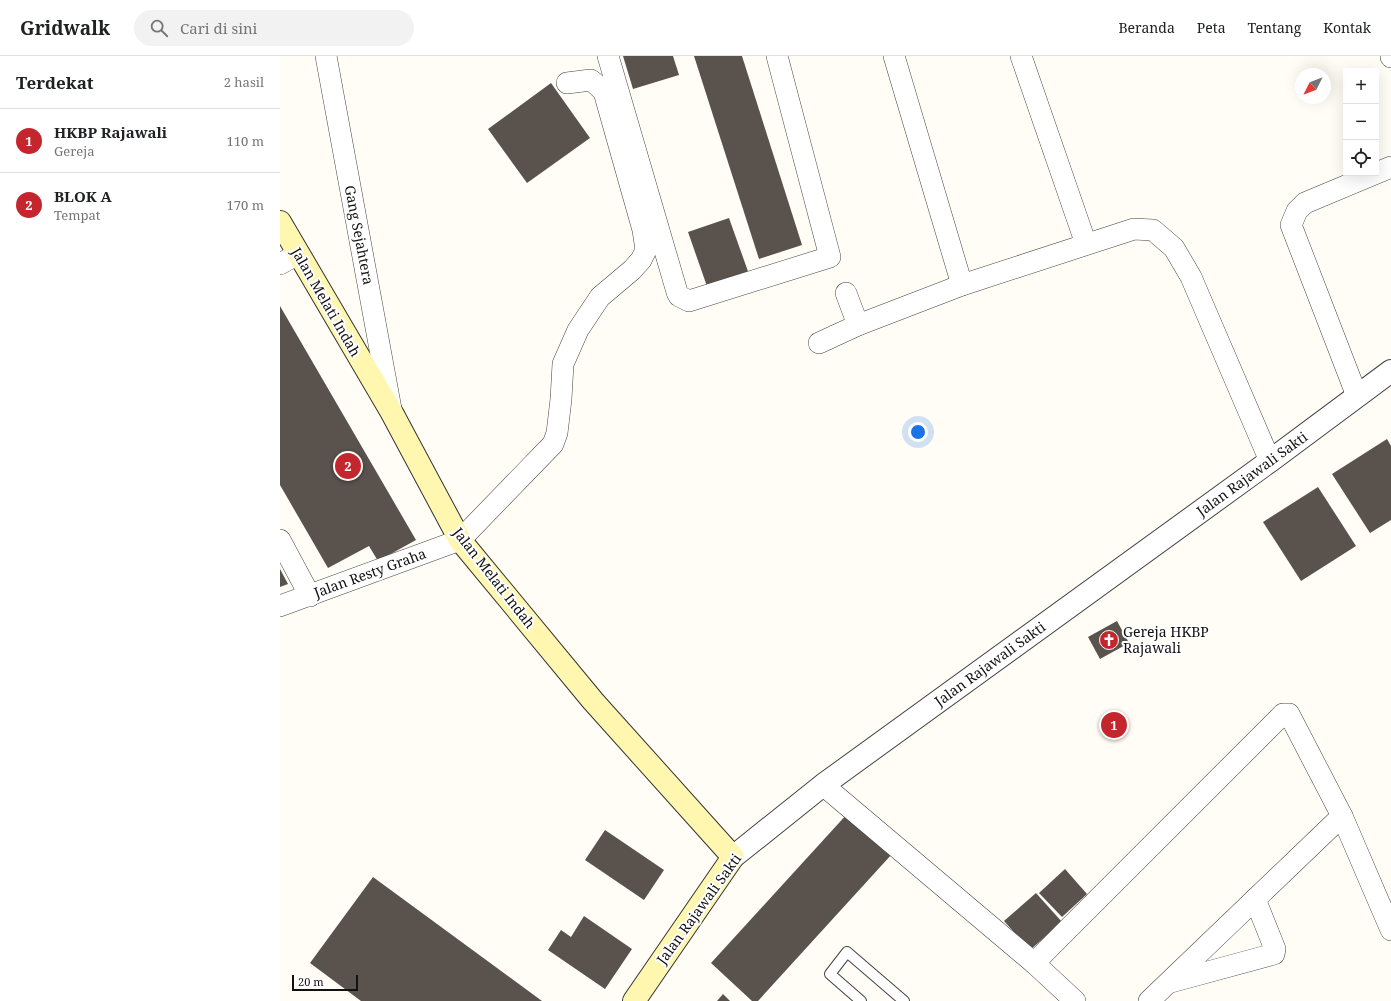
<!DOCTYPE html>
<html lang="id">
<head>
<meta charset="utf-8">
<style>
	body { margin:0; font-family:"Noto Serif",serif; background:#f2f2f2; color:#202124 }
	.controls { position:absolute; right:12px; top:12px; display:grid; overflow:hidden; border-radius:0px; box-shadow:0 4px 16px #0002 }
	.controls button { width:36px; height:36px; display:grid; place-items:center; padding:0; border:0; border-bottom:1px solid #e0e0e0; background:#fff; color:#202124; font:20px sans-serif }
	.compass { position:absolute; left:1015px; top:12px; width:36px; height:36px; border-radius:50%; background:#fff; box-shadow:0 4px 16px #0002; rotate:228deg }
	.scale { position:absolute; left:12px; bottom:10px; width:66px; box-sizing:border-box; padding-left:4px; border:2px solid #111; border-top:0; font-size:11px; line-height:14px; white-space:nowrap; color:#111; -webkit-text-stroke:3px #fff; paint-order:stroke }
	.you { position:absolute; left:638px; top:376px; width:14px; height:14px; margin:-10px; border:3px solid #fff; border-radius:50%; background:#1a73e8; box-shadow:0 0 0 6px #1a73e833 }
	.badge { display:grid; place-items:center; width:26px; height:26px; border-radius:50%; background:#c4262e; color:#fff; font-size:13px; font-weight:700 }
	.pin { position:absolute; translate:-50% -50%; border:2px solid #fff; box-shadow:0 1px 4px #0006 }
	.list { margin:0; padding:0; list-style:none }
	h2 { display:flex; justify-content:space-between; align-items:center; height:52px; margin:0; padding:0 16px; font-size:17px }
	h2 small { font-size:13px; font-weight:400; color:#757577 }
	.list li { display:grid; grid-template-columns:26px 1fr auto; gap:12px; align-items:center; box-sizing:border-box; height:64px; padding:0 16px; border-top:1px solid #e0e0e0 }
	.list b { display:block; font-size:15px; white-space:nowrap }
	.list p { margin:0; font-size:13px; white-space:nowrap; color:#757577 }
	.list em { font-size:13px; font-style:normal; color:#757577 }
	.icon { flex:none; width:22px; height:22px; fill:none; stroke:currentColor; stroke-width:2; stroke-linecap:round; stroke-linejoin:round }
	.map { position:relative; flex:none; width:1111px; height:945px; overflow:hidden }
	header { display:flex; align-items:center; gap:24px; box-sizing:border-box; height:56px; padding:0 20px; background:#fff; border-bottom:1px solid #e0e0e0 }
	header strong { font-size:19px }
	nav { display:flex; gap:22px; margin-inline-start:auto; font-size:14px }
	.search { width:280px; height:36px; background:#f2f2f2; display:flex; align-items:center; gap:10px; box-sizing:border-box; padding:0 14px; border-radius:22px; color:#757577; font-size:15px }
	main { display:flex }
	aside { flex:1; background:#fff }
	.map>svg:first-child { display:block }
	.building { fill:#5a524d }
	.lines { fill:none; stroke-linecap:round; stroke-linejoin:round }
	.service-casing { stroke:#444; stroke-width:12 }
	.minor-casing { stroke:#444; stroke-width:22 }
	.tertiary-casing { stroke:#444; stroke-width:24 }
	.secondary-casing { stroke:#333; stroke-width:24 }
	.service { stroke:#fff; stroke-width:10 }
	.minor { stroke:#fff; stroke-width:21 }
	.tertiary { stroke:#fff; stroke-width:22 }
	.secondary { stroke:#fff6b0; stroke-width:22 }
	.labels { text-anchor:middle; stroke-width:4; stroke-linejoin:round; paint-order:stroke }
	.street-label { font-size:14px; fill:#111; stroke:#fff }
	.poi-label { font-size:14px; fill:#111; stroke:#fff; text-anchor:start }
</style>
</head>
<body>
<header>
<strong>Gridwalk</strong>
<div class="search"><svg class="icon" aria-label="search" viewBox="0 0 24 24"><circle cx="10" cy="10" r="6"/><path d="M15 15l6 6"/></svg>Cari di sini</div>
<nav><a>Beranda</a><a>Peta</a><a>Tentang</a><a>Kontak</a></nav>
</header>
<main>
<aside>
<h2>Terdekat<small>2 hasil</small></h2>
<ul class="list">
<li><span class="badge">1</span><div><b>HKBP Rajawali</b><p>Gereja</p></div><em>110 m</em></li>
<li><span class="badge">2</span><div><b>BLOK A</b><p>Tempat</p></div><em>170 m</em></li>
</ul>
</aside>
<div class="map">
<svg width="1111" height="945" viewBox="0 0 1111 945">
	<rect width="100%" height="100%" fill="#fffdf5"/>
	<g class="building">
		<polygon points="343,0 393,0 399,19 353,33"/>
		<polygon points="414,0 462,0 522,189 479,203"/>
		<polygon points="271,27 310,82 247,127 208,73"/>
		<polygon points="449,162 470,221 429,236 408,176"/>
		<polygon points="0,250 136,484 98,505 89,490 48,512 0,429"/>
		<polygon points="1107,383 1111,390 1111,464 1090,477 1052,418"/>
		<polygon points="1038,431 1076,490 1021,525 983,466"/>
		<polygon points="0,513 8,528 0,531"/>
		<polygon points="837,565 849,587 820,603 808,581"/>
		<polygon points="568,757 612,798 478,945 472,945 431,907"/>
		<polygon points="325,774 384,814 364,844 305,804"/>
		<polygon points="785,813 807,838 782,861 759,837"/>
		<polygon points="93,821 262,945 81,945 30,907"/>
		<polygon points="756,837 782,866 750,894 724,865"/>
		<polygon points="304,860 352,893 325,933 268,894 281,874 291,881"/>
		<polygon points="443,938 450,945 437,945"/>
	</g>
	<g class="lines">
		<g class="service-casing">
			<polyline id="service" points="581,945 550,918 567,896 624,945"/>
		</g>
		<g class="minor-casing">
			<g id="minor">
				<polyline points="46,0 111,353"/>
				<polyline points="328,0 397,236 399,240 409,245 550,201 497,0"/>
				<polyline points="614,0 682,229 854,173 873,174 894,192 911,221 990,405"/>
				<polyline points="741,0 806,188"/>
				<polyline points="1111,0 1111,1"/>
				<polyline points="0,208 18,198"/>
				<polyline points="566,237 578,269"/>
				<polyline points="539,287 578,269 682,229"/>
				<polyline points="1077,340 1011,169 1017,155 1025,147 1111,111"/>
				<polyline points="0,484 30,540"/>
				<polyline points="0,550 180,484 273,388 277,377 281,343 283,308 298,274 320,241 352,214 361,204 366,194 363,174 324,36 318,30 311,24 287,27"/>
				<polyline points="543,729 754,907 795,945"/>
				<polyline points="754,907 1003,658 1009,658 1062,760 1111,874"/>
				<polyline points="891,926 994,898 995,893 975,843"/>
				<polyline points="869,945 1062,760"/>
			</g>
		</g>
		<g class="tertiary-casing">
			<polyline id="tertiary" points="453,801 543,729 990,405 1111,315"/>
		</g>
		<g class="secondary-casing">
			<polyline id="secondary" points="0,166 112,357 180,484 313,645 453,801 354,945"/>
		</g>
		<use href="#service" class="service"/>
		<use href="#minor" class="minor"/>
		<use href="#tertiary" class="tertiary"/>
		<use href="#secondary" class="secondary"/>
	</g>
	<defs>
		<g id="church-disc" transform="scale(1)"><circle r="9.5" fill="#c4262e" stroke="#fff"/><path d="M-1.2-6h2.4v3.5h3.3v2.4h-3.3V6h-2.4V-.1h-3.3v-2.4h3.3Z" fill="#fff"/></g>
	</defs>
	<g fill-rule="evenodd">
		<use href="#church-disc" x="829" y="584"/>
	</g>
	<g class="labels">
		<g class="street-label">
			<text transform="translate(79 179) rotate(79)" y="5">Gang Sejahtera</text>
			<text transform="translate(46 246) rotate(60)" y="5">Jalan Melati Indah</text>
			<text transform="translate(972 418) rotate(-36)" y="5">Jalan Rajawali Sakti</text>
			<text transform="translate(90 517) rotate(-20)" y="5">Jalan Resty Graha</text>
			<text transform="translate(214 522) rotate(52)" y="5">Jalan Melati Indah</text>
			<text transform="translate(710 608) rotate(-36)" y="5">Jalan Rajawali Sakti</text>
			<text transform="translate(419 853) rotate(-54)" y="5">Jalan Rajawali Sakti</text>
		</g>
		<g class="poi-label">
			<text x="843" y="581">Gereja HKBP<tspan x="843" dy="16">Rajawali</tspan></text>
		</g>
	</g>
</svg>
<div class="controls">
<button>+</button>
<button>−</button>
<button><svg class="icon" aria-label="locate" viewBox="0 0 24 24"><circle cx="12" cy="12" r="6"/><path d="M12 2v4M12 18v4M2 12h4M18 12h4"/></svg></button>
</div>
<svg class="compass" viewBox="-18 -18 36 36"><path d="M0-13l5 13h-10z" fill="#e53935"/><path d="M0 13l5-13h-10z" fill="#757577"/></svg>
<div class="scale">20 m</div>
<div class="you"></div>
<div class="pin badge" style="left:834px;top:669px">1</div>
<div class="pin badge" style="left:68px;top:410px">2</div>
</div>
</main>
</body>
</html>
